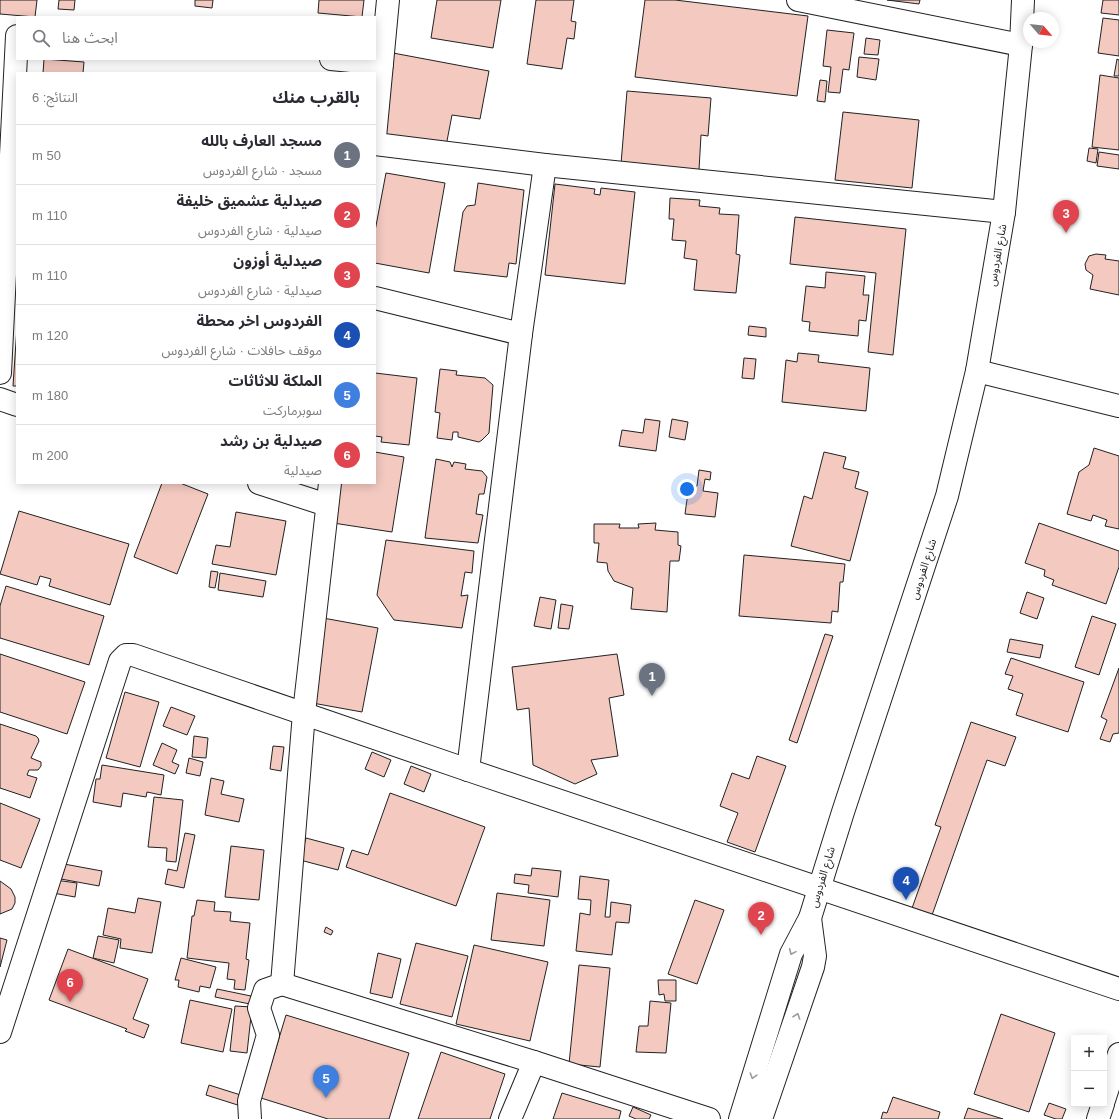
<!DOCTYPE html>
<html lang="ar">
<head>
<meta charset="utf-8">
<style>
	body { margin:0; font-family:Helvetica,"Noto Sans Arabic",sans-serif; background:#f7f7f7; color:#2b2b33; direction:rtl }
	.controls { position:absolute; right:12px; bottom:12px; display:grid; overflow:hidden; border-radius:0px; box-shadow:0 2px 10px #0003 }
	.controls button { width:36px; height:36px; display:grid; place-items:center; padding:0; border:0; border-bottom:1px solid #e1e1e2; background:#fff; color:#2b2b33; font:20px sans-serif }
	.compass { position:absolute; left:1023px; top:12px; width:36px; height:36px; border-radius:50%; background:#fff; box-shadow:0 2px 10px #0003; rotate:118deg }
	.you { position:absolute; left:687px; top:489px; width:14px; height:14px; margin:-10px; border:3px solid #fff; border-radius:50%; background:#1a73e8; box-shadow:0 0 0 6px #1a73e833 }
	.badge { display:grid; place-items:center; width:26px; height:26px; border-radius:50%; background:#c62828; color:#fff; font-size:13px; font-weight:700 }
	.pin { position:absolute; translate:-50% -33px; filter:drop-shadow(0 1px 2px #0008) }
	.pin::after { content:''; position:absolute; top:21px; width:14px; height:12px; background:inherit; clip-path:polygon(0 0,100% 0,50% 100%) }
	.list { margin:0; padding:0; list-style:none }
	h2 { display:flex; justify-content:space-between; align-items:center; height:52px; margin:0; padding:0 16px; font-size:17px }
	h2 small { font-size:13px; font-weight:400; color:#7c7c81 }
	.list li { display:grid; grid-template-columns:26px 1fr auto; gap:12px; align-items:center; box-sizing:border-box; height:60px; padding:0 16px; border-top:1px solid #e1e1e2 }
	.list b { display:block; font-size:15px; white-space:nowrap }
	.list p { margin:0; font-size:13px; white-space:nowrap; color:#7c7c81 }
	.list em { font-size:13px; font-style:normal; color:#7c7c81 }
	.icon { flex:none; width:22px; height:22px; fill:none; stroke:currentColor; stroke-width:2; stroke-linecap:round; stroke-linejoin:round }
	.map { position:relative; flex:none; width:1119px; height:1119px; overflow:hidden; direction:ltr }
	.search { position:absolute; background:#fff; box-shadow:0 2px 10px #0003; left:16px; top:16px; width:360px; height:44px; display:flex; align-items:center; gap:10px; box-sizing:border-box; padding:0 14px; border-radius:0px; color:#7c7c81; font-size:15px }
	.panel { position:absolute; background:#fff; box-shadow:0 2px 10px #0003; left:16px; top:72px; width:360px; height:412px; border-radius:0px; direction:rtl }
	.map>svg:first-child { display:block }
	.building { fill:#f3c9c0; stroke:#222 }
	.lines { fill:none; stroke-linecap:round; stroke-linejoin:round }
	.street-casing { stroke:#222; stroke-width:24 }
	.secondary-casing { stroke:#222; stroke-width:24 }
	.street { stroke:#fff; stroke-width:22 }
	.secondary { stroke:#fff; stroke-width:22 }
	.oneway { stroke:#9c9c9c }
	.labels { text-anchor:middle; stroke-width:3; stroke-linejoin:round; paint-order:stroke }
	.street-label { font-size:11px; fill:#222; stroke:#fff }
</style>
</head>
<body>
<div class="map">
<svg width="1119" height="1119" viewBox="0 0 1119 1119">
	<rect width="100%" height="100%" fill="#fff"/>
	<g class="building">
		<polygon points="0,0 37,0 35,17 0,14"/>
		<polygon points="59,0 75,0 74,10 58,9"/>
		<polygon points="195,0 213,0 212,8 195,6"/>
		<polygon points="319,0 364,0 362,17 318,13"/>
		<polygon points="437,0 501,0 493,48 431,38"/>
		<polygon points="536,0 574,0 571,21 576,22 574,39 567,38 562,69 527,64"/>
		<polygon points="645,0 675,0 808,16 797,96 635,77"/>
		<polygon points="887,0 920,0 919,4"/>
		<polygon points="1103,0 1119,0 1119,15 1101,13"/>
		<polygon points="1103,18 1119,20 1119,56 1098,53"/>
		<polygon points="827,30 854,33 849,70 843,69 840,93 828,92 831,67 823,66"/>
		<polygon points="866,38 880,40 878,55 864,54"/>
		<polygon points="393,53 489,71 480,119 452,115 446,146 378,133"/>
		<polygon points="859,57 879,59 876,80 857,77"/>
		<polygon points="44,59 84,62 83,73 43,73"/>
		<polygon points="1117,59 1119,60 1119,76 1114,76"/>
		<polygon points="1100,75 1119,78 1119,150 1092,147"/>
		<polygon points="820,80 827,81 825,102 817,101"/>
		<polygon points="627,91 711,98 708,136 701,135 699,170 621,164"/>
		<polygon points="843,112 919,120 912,188 835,180"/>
		<polygon points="1089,148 1098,149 1096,163 1087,161"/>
		<polygon points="1099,152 1119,155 1119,169 1097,166"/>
		<polygon points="386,173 445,183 429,273 375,263 375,231"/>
		<polygon points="478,183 524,190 516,264 509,263 507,277 454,271 463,212 467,206 475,205"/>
		<polygon points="555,184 595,189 594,194 600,195 601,188 635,192 625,284 545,275"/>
		<polygon points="670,198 700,200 699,206 720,208 719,214 739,215 736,254 740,255 736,293 694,290 697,260 684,258 686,241 672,240 674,219 669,219"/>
		<polygon points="795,217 906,229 893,355 868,352 876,273 790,264"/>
		<polygon points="1096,254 1106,255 1105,259 1119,261 1119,295 1090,289 1093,275 1086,270 1085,264 1089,256"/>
		<polygon points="826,272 865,276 863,295 869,295 866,321 859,320 858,336 809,331 810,322 802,321 806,286 825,288"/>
		<polygon points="749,326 766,328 766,337 748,335"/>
		<polygon points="17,327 17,386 13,386"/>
		<polygon points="798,353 819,355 818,362 870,368 866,411 782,402 786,360 797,362"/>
		<polygon points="744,358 756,359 754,379 742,378"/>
		<polygon points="440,369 457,371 456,375 485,378 493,385 489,433 482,440 479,442 458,437 458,432 453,432 452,440 437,438 440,413 435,412"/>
		<polygon points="375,373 417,378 409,445 381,442 382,437 375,436"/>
		<polygon points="645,419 660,421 656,451 619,446 622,430 643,433"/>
		<polygon points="672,419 688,422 685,440 669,437"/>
		<polygon points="1094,448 1119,456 1119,529 1105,526 1107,520 1093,515 1091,521 1067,514 1079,472 1089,465"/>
		<polygon points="375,452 404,457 392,532 333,523 333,483 375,483"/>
		<polygon points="824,452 846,457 843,468 859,472 855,488 868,492 850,561 791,546 804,496 812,499"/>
		<polygon points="436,459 450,462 452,467 454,462 466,464 465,469 482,471 487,477 484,494 479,494 476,514 483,515 478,543 425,538"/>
		<polygon points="699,470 711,472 710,480 705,479 703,491 718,493 715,517 685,514 689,485 697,486"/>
		<polygon points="162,483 180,483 208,494 177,574 134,557"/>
		<polygon points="19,511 129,544 110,605 49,586 51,579 40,576 37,585 0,574"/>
		<polygon points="236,512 286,521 276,575 212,564 216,545 230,547"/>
		<polygon points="656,523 655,530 678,532 678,545 681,546 679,561 670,561 667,612 631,609 633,588 614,581 608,571 607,563 597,562 599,543 594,543 594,524 620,524 619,528 639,528 638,524"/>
		<polygon points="1039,523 1119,551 1119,567 1106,604 1052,585 1054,580 1044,576 1045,570 1025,563"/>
		<polygon points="386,540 474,551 472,573 465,572 461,596 468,595 462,628 394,620 377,595"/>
		<polygon points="744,555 845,564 843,582 840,582 838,612 832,611 831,623 739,616"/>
		<polygon points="211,571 218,572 215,588 209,587"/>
		<polygon points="220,573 266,581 263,597 218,590"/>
		<polygon points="6,586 104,616 89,665 0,638 0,606"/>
		<polygon points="1027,592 1044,598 1037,619 1020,613"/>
		<polygon points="540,597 556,600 551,629 534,626"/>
		<polygon points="561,604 573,606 569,629 558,628"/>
		<polygon points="1092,616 1116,624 1099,675 1075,667"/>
		<polygon points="323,618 378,628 362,712 307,702"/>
		<polygon points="825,634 833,636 797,743 789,740"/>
		<polygon points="1010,639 1043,645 1040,658 1007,652"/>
		<polygon points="0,654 85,682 67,734 0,712"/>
		<polygon points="617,654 624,695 609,698 618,756 591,760 597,774 575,784 533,765 529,708 517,710 512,667"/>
		<polygon points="1011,658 1084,682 1068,732 1016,715 1023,694 1008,689 1013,676 1005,674"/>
		<polygon points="1119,668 1119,733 1113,734 1110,742 1100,739 1107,720 1101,717"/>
		<polygon points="125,692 159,702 140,767 106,758"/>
		<polygon points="171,707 195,716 187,735 163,726"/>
		<polygon points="971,722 1016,737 1005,766 987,760 931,918 911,911 941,827 935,825"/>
		<polygon points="0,724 36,736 38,738 39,741 31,758 41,762 41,766 38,770 29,770 27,775 37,778 30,798 0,788"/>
		<polygon points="194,736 208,738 206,758 192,757"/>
		<polygon points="162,743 177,750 172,762 179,765 175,774 153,765"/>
		<polygon points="273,746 284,747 281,771 270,769"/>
		<polygon points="372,752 391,760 384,777 365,769"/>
		<polygon points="757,756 786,766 755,852 727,842 738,813 720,806 732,773 749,779"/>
		<polygon points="189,758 203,762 200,776 186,773"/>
		<polygon points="102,765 164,775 161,795 147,792 146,797 123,793 121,807 93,802 96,779 100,779"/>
		<polygon points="411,766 431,774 424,792 404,784"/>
		<polygon points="211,778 224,781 221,794 244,799 239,822 205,815"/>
		<polygon points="390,793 485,827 456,906 346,867 352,850 368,855"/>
		<polygon points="154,797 183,800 176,862 166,861 167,848 148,847"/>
		<polygon points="0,803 40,819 21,868 0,860"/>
		<polygon points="185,833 195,835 184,888 165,884 168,869 177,871"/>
		<polygon points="306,838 344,848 338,870 300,860"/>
		<polygon points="231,846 264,850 259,900 225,897"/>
		<polygon points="64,864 102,871 99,886 61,879"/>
		<polygon points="532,868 561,871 558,897 528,893 529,885 514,883 515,874 531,876"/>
		<polygon points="580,876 609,880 605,917 610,917 611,902 631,905 629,923 616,922 612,955 576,951 580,913 590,915 591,900 578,899"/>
		<polygon points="55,880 77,883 75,897 53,893"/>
		<polygon points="0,881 11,889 15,897 15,903 12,909 0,914"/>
		<polygon points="497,893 550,900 544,946 491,940"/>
		<polygon points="138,898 161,902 152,953 120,948 121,939 103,935 108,908 135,913"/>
		<polygon points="197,900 215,902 214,911 231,912 230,921 250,923 246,959 249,960 245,990 234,989 235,980 227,979 229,963 187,958 192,916 194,916"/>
		<polygon points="695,900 724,910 697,984 668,974"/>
		<polygon points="326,927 333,931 331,935 324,932"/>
		<polygon points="98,936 119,940 114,963 93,958"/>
		<polygon points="0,938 7,940 0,967"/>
		<polygon points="416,943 468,956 452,1017 400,1004"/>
		<polygon points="474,945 548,962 530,1041 456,1024"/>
		<polygon points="68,949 148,979 133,1019 149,1025 144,1038 125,1031 127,1029 49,1000"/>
		<polygon points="378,953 401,959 392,998 370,993"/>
		<polygon points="181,958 216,967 210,988 200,986 199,992 178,987 179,980 175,980"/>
		<polygon points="579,965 610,968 600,1067 569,1064"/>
		<polygon points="658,980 676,980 676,1001 665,1001 664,994 659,995"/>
		<polygon points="217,989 251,996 250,1004 215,997"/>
		<polygon points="190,1000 232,1009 223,1052 181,1043"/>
		<polygon points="650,1001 671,1003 666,1053 636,1052 639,1026 648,1026"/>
		<polygon points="235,1006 252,1007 247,1053 230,1051"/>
		<polygon points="1001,1014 1055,1033 1029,1112 974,1094"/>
		<polygon points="286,1015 409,1053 389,1119 328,1119 261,1098"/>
		<polygon points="441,1052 505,1074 490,1119 418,1119"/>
		<polygon points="209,1085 247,1097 244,1107 206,1095"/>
		<polygon points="562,1093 621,1111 619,1119 553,1119"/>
		<polygon points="893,1097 940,1112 938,1119 881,1119 883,1112 887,1113"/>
		<polygon points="1049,1103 1066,1109 1062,1119 1056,1119 1044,1115"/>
		<polygon points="633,1107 651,1115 649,1119 636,1119 629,1116"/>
		<polygon points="968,1108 1003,1119 964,1119"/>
	</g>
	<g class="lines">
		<g class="street-casing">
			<g id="street">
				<polyline points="798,0 1021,45"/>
				<polyline points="331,59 382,64"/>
				<polyline points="375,137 388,0"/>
				<polyline points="375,144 545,165 1004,212"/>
				<polyline points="375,298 521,334"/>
				<polyline points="977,371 1119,406"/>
				<polyline points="0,373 17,36"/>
				<polyline points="0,399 17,405"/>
				<polyline points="259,483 327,505"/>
				<polyline points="468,770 521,334 545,165"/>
				<polyline points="282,984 534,1062 709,1119"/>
				<polyline points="0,1032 120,661 126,655 133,655 468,770 1119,989"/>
				<polyline points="1104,1100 1119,1054"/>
				<polyline points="250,1119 249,1101 268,1035 259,1008 265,990 282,984 304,713 330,483"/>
				<polyline points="510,1119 534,1062"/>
				<polyline points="1098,1119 1103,1104"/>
			</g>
		</g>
		<g class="secondary-casing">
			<g id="secondary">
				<polyline points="740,1119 791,954 810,918 843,812 947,496 977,371 1004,212 1021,45 1023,0"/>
				<polyline points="761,1119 813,967 815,956 810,918"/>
			</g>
		</g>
		<use href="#street" class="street"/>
		<use href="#secondary" class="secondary"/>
	</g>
	<defs><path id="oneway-chevron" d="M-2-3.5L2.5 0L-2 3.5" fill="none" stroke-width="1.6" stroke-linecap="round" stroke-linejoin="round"/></defs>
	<g class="oneway">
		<use href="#oneway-chevron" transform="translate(792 952) rotate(114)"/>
		<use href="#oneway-chevron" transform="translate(797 1016) rotate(-71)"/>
		<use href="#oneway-chevron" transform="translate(753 1076) rotate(107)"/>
	</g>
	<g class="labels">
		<g class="street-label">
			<text transform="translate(997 255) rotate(-80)" y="4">شارع الفردوس</text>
			<text transform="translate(923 569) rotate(-72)" y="4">شارع الفردوس</text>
			<text transform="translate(822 877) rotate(-73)" y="4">شارع الفردوس</text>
		</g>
	</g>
</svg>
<div class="controls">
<button>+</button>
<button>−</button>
</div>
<svg class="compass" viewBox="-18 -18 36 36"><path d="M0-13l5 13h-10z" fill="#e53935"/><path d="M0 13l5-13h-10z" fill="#7c7c81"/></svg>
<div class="you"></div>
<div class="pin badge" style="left:652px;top:696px;background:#6b7280">1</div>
<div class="pin badge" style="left:761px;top:935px;background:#e0444e">2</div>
<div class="pin badge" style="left:1066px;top:233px;background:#e0444e">3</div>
<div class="pin badge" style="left:906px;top:900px;background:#1a4fb4">4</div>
<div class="pin badge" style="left:326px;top:1098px;background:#3f7fe0">5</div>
<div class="pin badge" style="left:70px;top:1002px;background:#e0444e">6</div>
<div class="search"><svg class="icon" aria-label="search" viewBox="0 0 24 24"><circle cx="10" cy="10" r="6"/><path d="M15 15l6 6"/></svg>ابحث هنا</div>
<section class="panel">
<h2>بالقرب منك<small>النتائج: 6</small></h2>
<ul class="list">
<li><span class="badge" style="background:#6b7280">1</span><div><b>مسجد العارف بالله</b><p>مسجد · شارع الفردوس</p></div><em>50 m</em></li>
<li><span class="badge" style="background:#e0444e">2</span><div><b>صيدلية عشميق خليفة</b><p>صيدلية · شارع الفردوس</p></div><em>110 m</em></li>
<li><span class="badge" style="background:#e0444e">3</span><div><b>صيدلية أوزون</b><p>صيدلية · شارع الفردوس</p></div><em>110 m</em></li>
<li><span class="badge" style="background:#1a4fb4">4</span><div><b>الفردوس اخر محطة</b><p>موقف حافلات · شارع الفردوس</p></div><em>120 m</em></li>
<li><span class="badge" style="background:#3f7fe0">5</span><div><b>الملكة للاثاثات</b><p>سوبرماركت</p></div><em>180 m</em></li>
<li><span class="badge" style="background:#e0444e">6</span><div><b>صيدلية بن رشد</b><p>صيدلية</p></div><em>200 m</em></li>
</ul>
</section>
</div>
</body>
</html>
